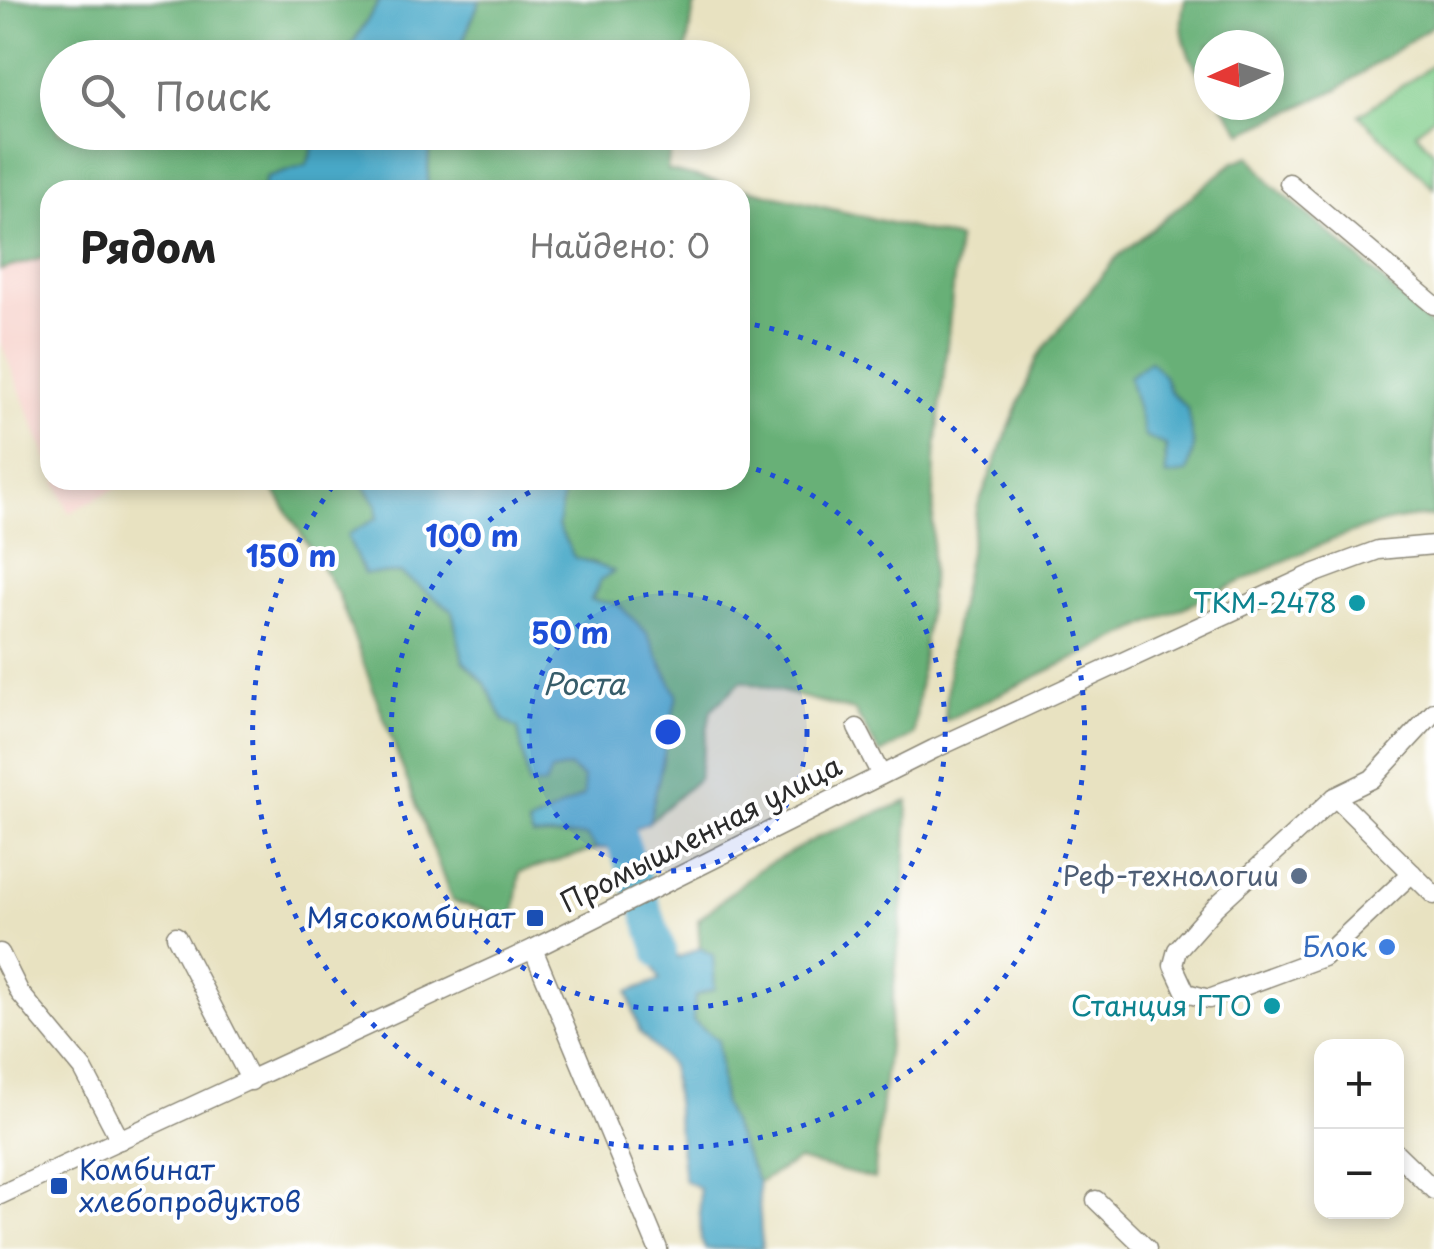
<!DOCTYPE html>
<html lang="ru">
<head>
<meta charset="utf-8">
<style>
	body { margin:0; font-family:"Playpen Sans",sans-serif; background:#f6f6f6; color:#222 }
	.controls { position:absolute; right:30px; bottom:30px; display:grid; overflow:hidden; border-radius:20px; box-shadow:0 5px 15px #0003 }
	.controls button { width:90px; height:90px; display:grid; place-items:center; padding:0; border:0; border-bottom:2px solid #e0e0e0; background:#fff; color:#222; font:50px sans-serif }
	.compass { position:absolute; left:1194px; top:30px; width:90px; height:90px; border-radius:50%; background:#fff; box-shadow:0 5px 15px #0003; rotate:267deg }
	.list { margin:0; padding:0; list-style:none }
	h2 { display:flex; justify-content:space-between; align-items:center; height:130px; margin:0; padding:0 40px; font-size:42px }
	h2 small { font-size:32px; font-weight:400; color:#767676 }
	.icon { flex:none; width:55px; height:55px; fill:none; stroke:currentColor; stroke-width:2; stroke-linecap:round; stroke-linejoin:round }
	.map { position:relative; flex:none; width:1434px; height:1249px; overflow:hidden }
	.search { position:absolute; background:#fff; box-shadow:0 5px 15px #0003; left:40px; top:40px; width:710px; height:110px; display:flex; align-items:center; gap:25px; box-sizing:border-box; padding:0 35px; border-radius:55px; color:#767676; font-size:38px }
	.panel { position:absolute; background:#fff; box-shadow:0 5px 15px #0003; left:40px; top:180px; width:710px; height:310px; border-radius:30px }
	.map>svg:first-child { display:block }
	.built { fill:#f7d0c9 }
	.green { fill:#81cd8b; stroke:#567c5b; stroke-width:2.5 }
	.forest { fill:#68b077; stroke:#4a6e51; stroke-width:2.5; fill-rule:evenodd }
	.water { fill:#49a9c8; stroke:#3a6a7a; stroke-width:2.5 }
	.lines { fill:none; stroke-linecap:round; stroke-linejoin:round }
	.river { stroke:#49a9c8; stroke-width:32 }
	.minor-casing { stroke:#8a8676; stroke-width:21 }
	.minor { stroke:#fff; stroke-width:18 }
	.ring { fill:none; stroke:#1d4ed8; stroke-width:5; stroke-dasharray:5 10 }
	.culture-dot { fill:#0f9aa8; stroke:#fff; stroke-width:4 }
	.service-dot { fill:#5c6f8a; stroke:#fff; stroke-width:4 }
	.transit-dot { fill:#1a4fb4; stroke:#fff; stroke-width:4 }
	.shop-dot { fill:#3f7fe0; stroke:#fff; stroke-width:4 }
	.labels { text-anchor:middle; stroke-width:8; stroke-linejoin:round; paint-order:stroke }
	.culture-label { font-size:28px; fill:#0d838f; stroke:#fff; text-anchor:end }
	.street-label { font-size:28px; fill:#2b2b2b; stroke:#fff }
	.service-label { font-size:28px; fill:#4e5e75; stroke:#fff; text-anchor:end }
	.transit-label { font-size:28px; fill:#164399; stroke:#fff; text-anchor:end }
	.shop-label { font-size:28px; fill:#366cbe; stroke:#fff; text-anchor:end }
	.water-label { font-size:30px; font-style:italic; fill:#375d6a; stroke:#fff }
	.centre { fill:#1d4ed8; stroke:#fff; stroke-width:5 }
	.ring-label { font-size:30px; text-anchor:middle; font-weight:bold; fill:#1d4ed8; stroke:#fff; stroke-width:8; stroke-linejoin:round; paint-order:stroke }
</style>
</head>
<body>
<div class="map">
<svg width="1434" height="1249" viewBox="0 0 1434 1249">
	<rect width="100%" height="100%" fill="#fff"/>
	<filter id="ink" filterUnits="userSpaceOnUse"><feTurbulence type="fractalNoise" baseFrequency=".01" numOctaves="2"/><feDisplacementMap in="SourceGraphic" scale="20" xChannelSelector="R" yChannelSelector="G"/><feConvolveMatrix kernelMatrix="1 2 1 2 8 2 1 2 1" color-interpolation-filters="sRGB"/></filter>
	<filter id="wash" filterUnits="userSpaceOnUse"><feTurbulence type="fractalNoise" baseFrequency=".0048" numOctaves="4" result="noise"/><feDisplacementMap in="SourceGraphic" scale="40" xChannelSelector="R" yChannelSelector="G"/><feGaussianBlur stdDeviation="2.25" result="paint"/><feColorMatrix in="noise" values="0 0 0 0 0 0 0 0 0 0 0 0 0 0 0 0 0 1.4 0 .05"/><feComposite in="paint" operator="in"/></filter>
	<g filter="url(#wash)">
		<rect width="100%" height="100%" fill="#e8e2c1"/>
		<g class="built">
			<polygon points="50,256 50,465 0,341 0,270"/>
			<polygon points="56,480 131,480 69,513"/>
		</g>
		<polygon class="green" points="1434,64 1434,116 1416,132 1434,152 1434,188 1359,115"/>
		<g class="forest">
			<polygon points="0,0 380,0 344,57 58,58 58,132 318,133 307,165 266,178 262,190 50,190 50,256 0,270"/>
			<polygon points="480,0 702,0 694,7 685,57 456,58"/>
			<path d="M1185,0H1434V25L1338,89L1243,133L1222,105H1269V45H1209V88C1190,63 1175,32 1185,0Z"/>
			<polygon points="430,133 673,133 667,170 958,239 935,459 931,582 914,735 880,754 855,711 742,681 711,710 698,779 649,822 677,695 591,601 601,580 595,563 574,558 558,526 563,495 550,480 740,480 740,190 427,190"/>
			<path d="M1250,156L1271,184L1361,260L1434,329V517C1376,513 1285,561 1231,586C1135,629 1040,674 945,721L950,652L978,505L1038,356L1116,258L1234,162ZM1164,376L1169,390L1187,408L1166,475Z"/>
			<polygon points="268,480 361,480 377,505 377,518 400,573 452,610 463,661 485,683 504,721 518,728 529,786 551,771 569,767 583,778 585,795 529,825 533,836 586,836 597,849 520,872 514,919 452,901 337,592"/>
			<polygon points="908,801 905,881 874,1179 798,1160 758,1183 723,1105 718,1041 693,1021 695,996 713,955 700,948 698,920 758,870 822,835"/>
		</g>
		<g class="water">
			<polygon points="380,0 480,0 456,57 344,57"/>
			<polygon points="318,133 430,133 427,190 262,190 266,178 307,165"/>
			<polygon points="1150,361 1164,376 1169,390 1187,408 1194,447 1187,473 1166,476 1166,445 1145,437 1129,377"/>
			<polygon points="361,480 550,480 563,495 558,526 574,557 614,571 601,580 591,600 618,604 646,632 677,695 649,822 616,838 609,848 597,849 586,836 533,836 528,825 584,795 583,778 569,767 551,771 545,785 529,786 518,729 504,721 485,683 463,661 452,610 400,573 364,574 347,535 377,518 377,505"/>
			<polygon points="652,912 678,958 700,948 713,955 715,989 695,996 693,1021 718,1040 723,1105 758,1183 762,1249 705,1249 701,1240 699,1188 684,1180 671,1066 640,1032 628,992 660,980 649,955 642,915"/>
		</g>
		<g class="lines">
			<polyline class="river" points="607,796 661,953"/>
		</g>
	</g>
	<g filter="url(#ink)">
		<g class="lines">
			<g class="minor-casing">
				<g id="minor">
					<polyline points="1289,183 1434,305"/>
					<polyline points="857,728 881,775"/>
					<polyline points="1335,797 1434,895"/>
					<polyline points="1412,873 1323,957 1209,999 1186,993 1173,965 1177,950 1215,907 1335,797 1372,779 1434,712"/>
					<polyline points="176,936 251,1081"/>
					<polyline points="533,949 658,1249"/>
					<polyline points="0,953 20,993 83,1069 120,1140"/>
					<polyline points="1396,1153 1434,1190"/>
					<polyline points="0,1195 533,949 934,749 1313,574 1378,550 1434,545"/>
					<polyline points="1096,1200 1147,1249"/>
				</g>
			</g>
			<use href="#minor" class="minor"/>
		</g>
	</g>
	<circle cx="668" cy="732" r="139" fill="#1d4ed8" fill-opacity=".12"/>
	<g class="ring">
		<circle cx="668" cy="732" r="139"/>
		<path d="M742 465A277 277 0 1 1 551 481"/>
		<path d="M740 322A416 416 0 1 1 336 482"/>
	</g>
	<g class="culture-dot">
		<circle cx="1357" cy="603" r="10"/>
		<circle cx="1272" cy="1006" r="10"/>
	</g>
	<circle class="service-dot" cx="1299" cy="876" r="10"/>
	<g class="transit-dot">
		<rect x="525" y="908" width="20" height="20" rx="5"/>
		<rect x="49" y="1176" width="20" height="20" rx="5"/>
	</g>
	<circle class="shop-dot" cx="1387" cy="947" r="10"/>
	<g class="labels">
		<g class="culture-label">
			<text x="1337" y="613">ТКМ-2478</text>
			<text x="1252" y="1016">Станция ГТО</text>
		</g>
		<g class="street-label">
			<text transform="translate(701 834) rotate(-27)" y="10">Промышленная улица</text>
		</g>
		<g class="service-label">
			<text x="1279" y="886">Реф-технологии</text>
		</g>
		<g class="transit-label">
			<text x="515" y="928">Мясокомбинат</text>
			<text x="79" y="1180" text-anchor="start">Комбинат<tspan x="79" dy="32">хлебопродуктов</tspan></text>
		</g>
		<g class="shop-label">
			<text x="1367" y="957">Блок</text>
		</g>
		<g class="water-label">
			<text x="584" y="695">Роста</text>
		</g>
	</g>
	<circle cx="668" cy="732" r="15" class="centre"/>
	<g class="ring-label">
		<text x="472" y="547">100 m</text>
		<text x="291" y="567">150 m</text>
		<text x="570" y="644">50 m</text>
	</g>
</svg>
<div class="controls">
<button>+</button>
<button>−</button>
</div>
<svg class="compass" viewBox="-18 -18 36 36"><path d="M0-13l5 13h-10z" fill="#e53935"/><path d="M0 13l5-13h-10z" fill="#767676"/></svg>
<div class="search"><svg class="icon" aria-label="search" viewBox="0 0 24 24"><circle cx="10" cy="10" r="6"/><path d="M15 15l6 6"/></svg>Поиск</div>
<section class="panel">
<h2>Рядом<small>Найдено: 0</small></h2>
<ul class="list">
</ul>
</section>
</div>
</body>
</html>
